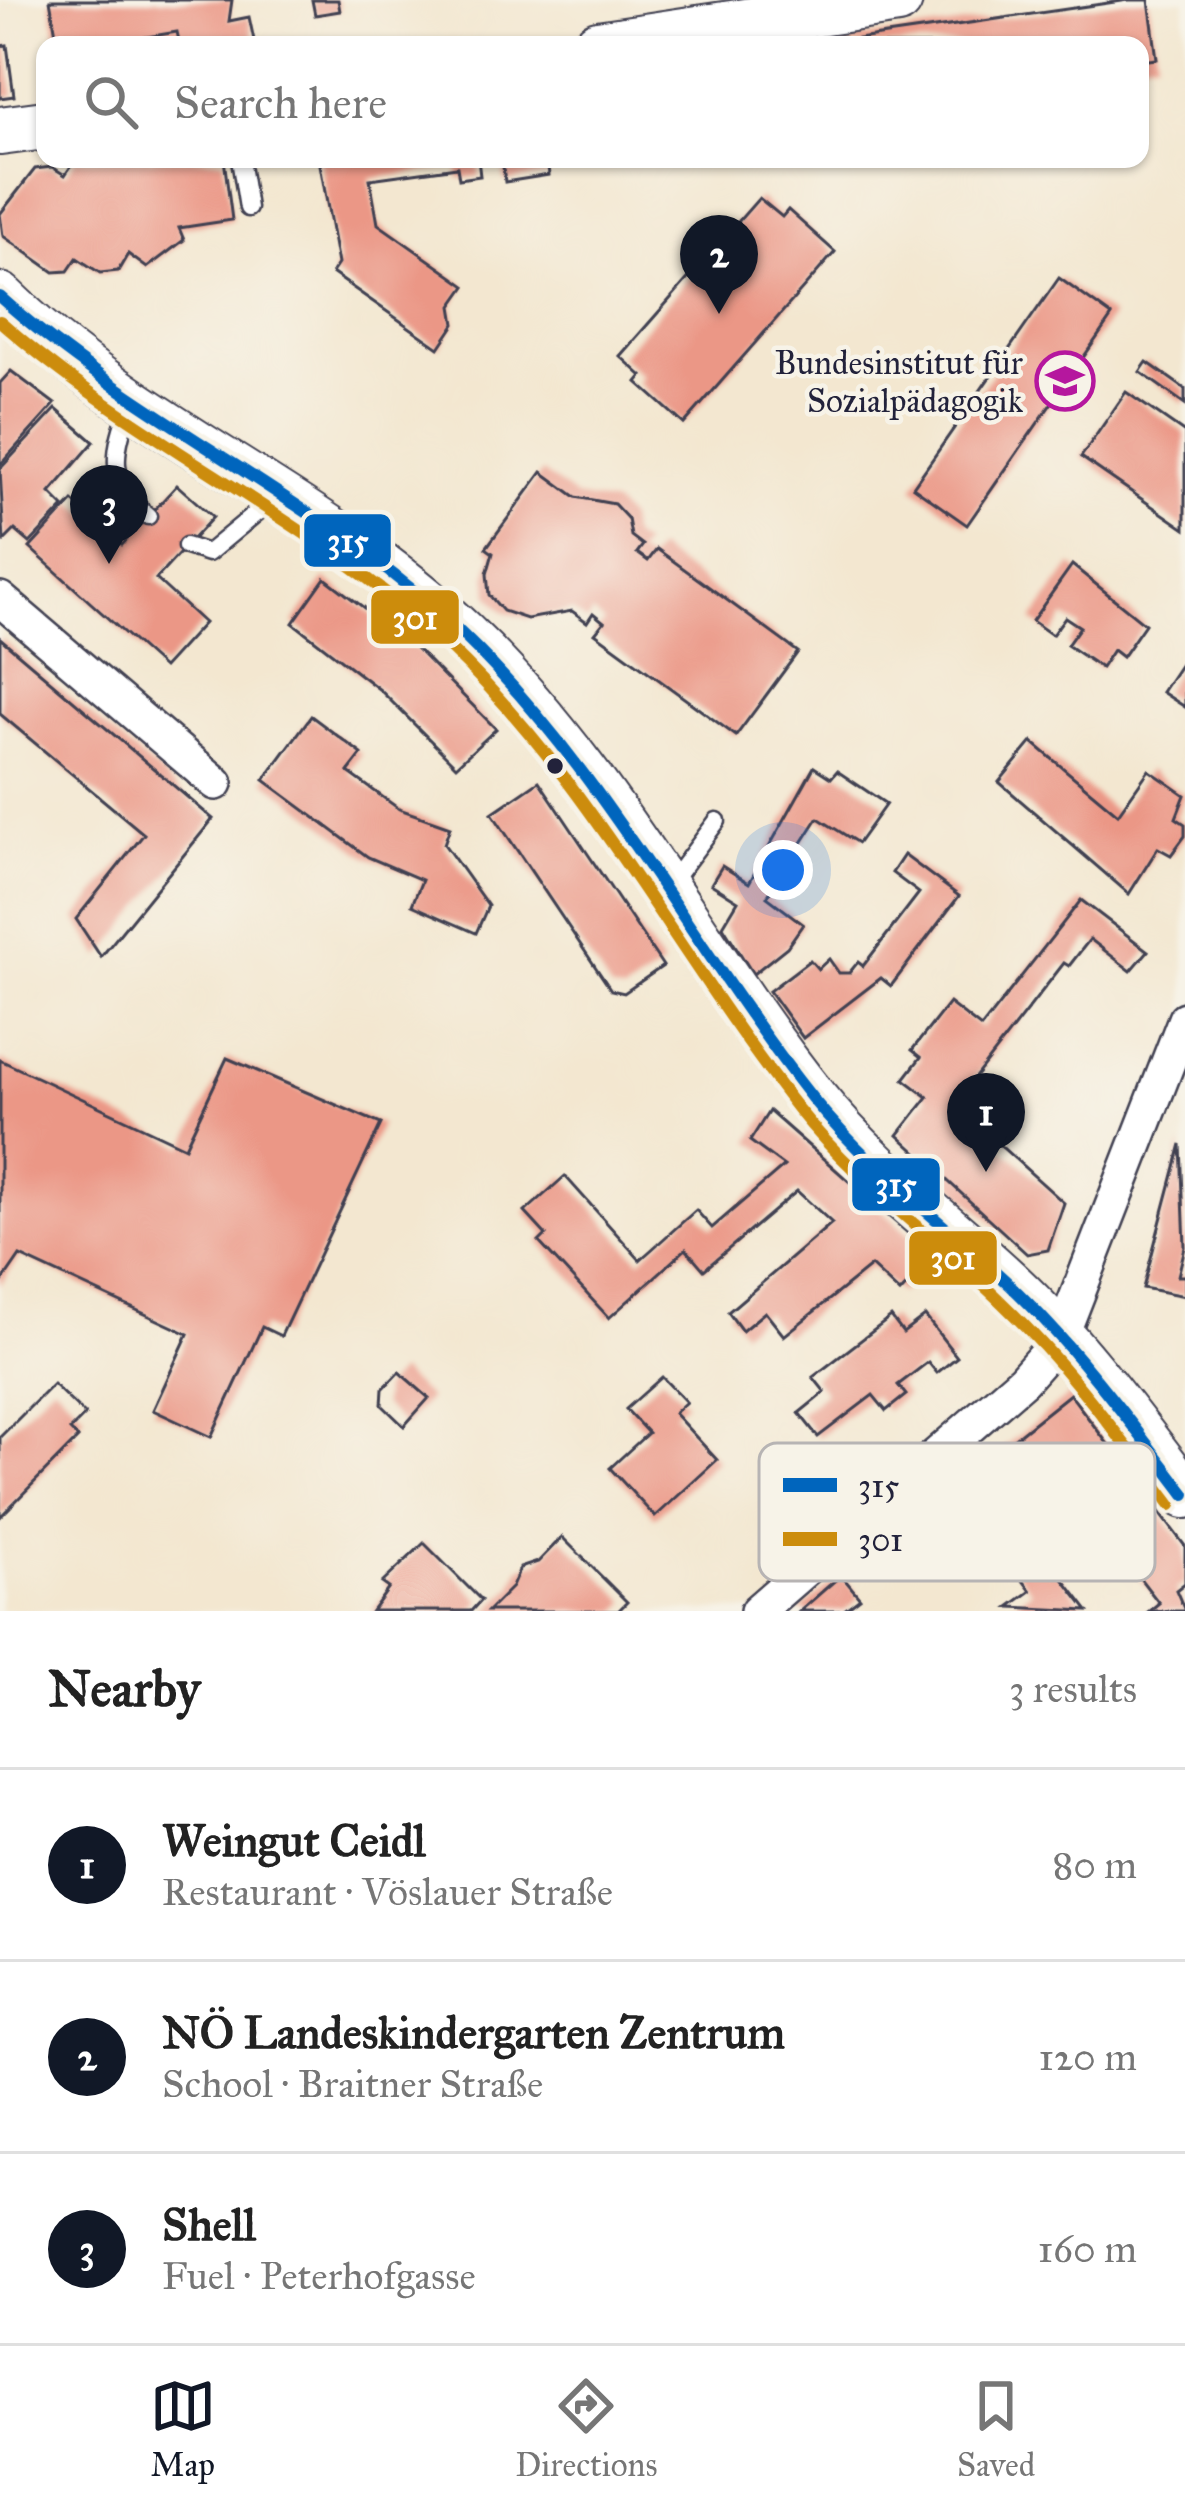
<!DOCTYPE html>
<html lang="en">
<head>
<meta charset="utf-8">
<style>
	body { margin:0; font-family:"IM FELL Great Primer",serif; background:#f2f2f2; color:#222 }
	.you { position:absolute; left:783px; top:870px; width:42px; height:42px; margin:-30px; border:9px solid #fff; border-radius:50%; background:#1a73e8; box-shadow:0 0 0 18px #1a73e833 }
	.badge { display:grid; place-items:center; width:78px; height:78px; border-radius:50%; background:#111827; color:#fff; font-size:39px; font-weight:700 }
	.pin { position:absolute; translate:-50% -99px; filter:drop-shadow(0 3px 6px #0008) }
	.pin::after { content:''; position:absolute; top:63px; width:42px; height:36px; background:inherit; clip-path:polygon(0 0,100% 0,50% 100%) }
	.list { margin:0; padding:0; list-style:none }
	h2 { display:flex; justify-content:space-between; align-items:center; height:156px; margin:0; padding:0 48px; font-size:51px }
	h2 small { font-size:39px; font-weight:400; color:#767676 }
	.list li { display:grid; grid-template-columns:78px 1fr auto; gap:36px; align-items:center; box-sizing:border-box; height:192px; padding:0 48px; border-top:3px solid #e0e0e0 }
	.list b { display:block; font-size:45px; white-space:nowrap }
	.list p { margin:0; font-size:39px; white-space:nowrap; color:#767676 }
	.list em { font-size:39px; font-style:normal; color:#767676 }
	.icon { flex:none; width:66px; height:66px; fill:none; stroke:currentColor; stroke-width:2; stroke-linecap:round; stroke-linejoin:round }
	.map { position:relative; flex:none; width:1185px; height:1611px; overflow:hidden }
	.search { position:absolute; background:#fff; box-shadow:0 3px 9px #0004; left:36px; right:36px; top:36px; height:132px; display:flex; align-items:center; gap:30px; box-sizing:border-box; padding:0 42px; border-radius:24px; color:#767676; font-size:45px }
	.sheet { height:732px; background:#fff }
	nav { display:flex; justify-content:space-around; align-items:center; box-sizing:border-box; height:168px; border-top:3px solid #e0e0e0; background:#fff; font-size:33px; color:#767676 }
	nav a { display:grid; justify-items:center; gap:6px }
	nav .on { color:#111827 }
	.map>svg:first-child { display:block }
	.building { fill:#eb9786 }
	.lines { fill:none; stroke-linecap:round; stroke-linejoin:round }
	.lane-casing { stroke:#414051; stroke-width:21 }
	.street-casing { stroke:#414051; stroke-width:38 }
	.secondary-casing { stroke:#414051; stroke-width:52 }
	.lane { stroke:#fff; stroke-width:16 }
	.street { stroke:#fff; stroke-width:33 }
	.secondary { stroke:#fff; stroke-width:48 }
	.bus-1-casing { stroke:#f7f3e8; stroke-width:21 }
	.bus-2-casing { stroke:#f7f3e8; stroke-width:21 }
	.bus-1 { stroke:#0065bd; stroke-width:12 }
	.bus-2 { stroke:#cc8c0c; stroke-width:12 }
	.bus-dot { fill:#22223b; stroke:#f7f3e8; stroke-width:4.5 }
	.labels { text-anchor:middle; stroke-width:9; stroke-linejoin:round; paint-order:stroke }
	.poi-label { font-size:33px; fill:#22223b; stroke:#f7f3e8; text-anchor:end }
	.key { fill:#f7f3e8; stroke:#b7b4b4; stroke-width:3 }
	.key-label { font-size:33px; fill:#22223b }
	.line-badge { stroke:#f7f3e8; stroke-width:4.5 }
	.badge-label { font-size:33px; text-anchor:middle; font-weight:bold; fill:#fff }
</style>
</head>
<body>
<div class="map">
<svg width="1185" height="1611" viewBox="0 0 1185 1611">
	<rect width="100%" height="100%" fill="#f7f3e8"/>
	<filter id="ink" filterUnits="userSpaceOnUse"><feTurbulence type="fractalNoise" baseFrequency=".00833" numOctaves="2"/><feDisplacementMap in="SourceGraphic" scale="24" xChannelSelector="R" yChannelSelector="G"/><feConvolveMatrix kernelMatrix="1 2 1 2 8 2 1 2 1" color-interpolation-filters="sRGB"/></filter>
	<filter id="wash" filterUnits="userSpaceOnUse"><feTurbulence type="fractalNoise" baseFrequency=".004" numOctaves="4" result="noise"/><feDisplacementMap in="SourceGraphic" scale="48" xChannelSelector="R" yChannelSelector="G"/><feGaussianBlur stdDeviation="2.7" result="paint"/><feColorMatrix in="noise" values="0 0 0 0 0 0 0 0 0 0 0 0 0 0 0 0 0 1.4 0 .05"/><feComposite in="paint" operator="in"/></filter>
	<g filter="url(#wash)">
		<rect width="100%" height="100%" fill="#f3e7d0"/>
		<g id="blocks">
			<g class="building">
				<polygon points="50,0 232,0 229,21 249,17 255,45 180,45 177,32 98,45 58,45"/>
				<polygon points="312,0 338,0 340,11 315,15"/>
				<polygon points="1129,0 1149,0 1157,59 1140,61 1140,45 817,45"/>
				<polygon points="7,45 14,96 0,98 0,46"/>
				<polygon points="76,159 224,159 232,220 179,228 184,240 147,268 128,254 118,271 100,273 77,258 68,271 54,272 3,236 0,214 35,169 52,167 65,175"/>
				<polygon points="319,159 478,159 480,176 459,179 457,167 370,179 378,224 466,286 452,306 455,324 439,348 332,273 338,264"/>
				<polygon points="502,159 547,159 549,175 505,182"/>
				<polygon points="759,198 782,217 788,210 835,252 684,424 637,382 642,376 620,356"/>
				<polygon points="1059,278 1112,316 967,525 913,487"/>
				<polygon points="1147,362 1185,389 1185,404 1140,372"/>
				<polygon points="11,371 55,404 0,465 0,383"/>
				<polygon points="1126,392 1185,433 1185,529 1081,457"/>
				<polygon points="56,409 94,442 50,493 64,507 30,543 15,530 4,541 0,469"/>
				<polygon points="542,472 576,497 614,504 628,519 631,536 643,545 637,553 648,561 657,549 798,652 736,736 595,633 604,622 593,613 587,622 572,611 527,619 503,611 489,595 487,574 493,553 486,548"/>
				<polygon points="177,485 213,517 156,579 204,623 163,668 30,548 73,501 122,545"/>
				<polygon points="1072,565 1145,624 1122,657 1113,650 1101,668 1067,645 1080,627 1065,617 1052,635 1032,621"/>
				<polygon points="325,578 415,647 496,729 456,766 380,690 293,623"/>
				<polygon points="0,638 213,819 101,957 76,919 144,834 0,714"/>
				<polygon points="1185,658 1185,707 1162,692"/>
				<polygon points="311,716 362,754 348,772 399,809 450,827 444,844 488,906 476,933 412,905 422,880 368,857 264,780"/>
				<polygon points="1032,742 1118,814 1149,770 1185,795 1176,818 1185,824 1185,836 1171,855 1158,848 1129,894 999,782"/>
				<polygon points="814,767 831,778 837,771 886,804 858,843 818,818 767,897 803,924 787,947 753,974 723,926 738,901 711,884 722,866 749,883"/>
				<polygon points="539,781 663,966 624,993 611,990 492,813"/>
				<polygon points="904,855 959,896 891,986 881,978 803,1038 769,991 810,960 818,969 829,959 839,973 849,973 858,962 863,966 919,893 892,873"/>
				<polygon points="1081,900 1148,951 1131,971 1090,939 1069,966 1064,963 958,1099 969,1106 964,1113 1064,1203 1048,1250 1027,1254 898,1135 928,1097 904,1079 921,1057 912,1050 949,1003 981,1028"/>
				<polygon points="227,1058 381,1124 281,1336 262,1327 211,1437 153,1410 188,1334 20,1256 0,1285 0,1060 185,1147"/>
				<polygon points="769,1111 934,1256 900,1293 871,1266 784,1336 765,1312 742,1331 728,1312 832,1223 797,1191 704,1270 686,1249 609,1318 539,1242 546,1235 525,1212 565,1176 640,1260 696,1210 712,1228 784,1166 750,1141"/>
				<polygon points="1181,1144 1185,1247 1178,1276 1185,1276 1185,1296 1143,1288"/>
				<polygon points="925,1316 957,1357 937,1373 928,1362 898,1385 906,1395 886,1411 873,1395 818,1437 799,1413 825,1392 813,1377 891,1317 903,1333"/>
				<polygon points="399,1372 429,1398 404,1426 382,1405 383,1389"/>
				<polygon points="662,1377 686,1402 674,1413 717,1460 655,1517 610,1468 648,1433 626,1409"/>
				<polygon points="53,1384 85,1415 70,1430 78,1438 0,1517 0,1437"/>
				<polygon points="1070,1394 1185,1546 1185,1583 1176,1590 1185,1611 1149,1611 1159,1603 1072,1490 1023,1527 1088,1611 1009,1607 1031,1591 953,1487"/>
				<polygon points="562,1537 627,1602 618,1611 488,1611 512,1587 520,1568 538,1562"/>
				<polygon points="424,1543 481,1600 471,1611 372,1611 389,1588 382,1583"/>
				<polygon points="841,1575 860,1598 843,1611 800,1611"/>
			</g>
		</g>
	</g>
	<g filter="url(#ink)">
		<use href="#blocks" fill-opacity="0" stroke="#414051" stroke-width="3"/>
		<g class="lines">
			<g class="lane-casing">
				<g id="lane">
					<polyline points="240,159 248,208"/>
					<path d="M131,404C113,449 106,483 148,516"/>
					<polyline points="186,546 208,553 272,500"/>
					<polyline points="667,888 717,821"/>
				</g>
			</g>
			<g class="street-casing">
				<g id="street">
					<polyline points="0,599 216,783"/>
					<polyline points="757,1611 1023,1380 1061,1337 1185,1019"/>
				</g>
			</g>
			<g class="secondary-casing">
				<g id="secondary">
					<polyline points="598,45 898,0"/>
					<polyline points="0,131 45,125"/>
					<path d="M0,297C137,431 321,501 460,632C604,767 692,947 814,1100C871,1171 945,1224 1011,1286C1077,1348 1130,1422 1185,1494"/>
				</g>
			</g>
			<use href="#lane" class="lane"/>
			<use href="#street" class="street"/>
			<use href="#secondary" class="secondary"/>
			<g class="bus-1-casing">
				<path id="bus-1" d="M0,297C143,425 325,502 462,634C603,770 692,946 812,1098C869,1169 944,1223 1010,1285C1076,1348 1130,1422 1185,1494"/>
			</g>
			<g class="bus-2-casing">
				<path id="bus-2" d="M0,321C138,444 313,518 448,646C590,780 678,957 798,1109C857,1183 935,1237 1002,1303C1066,1364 1118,1435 1171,1505"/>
			</g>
			<use href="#bus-1" class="bus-1"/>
			<use href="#bus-2" class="bus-2"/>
		</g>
	</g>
	<defs>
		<g id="school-ring" transform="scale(3)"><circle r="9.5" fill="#f7f3e8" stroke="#b5179e" stroke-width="1.5"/><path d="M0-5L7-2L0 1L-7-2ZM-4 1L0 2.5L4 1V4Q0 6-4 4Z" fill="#b5179e"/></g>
	</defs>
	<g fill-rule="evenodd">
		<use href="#school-ring" x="1065" y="381"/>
	</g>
	<circle class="bus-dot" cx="555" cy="766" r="10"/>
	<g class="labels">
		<g class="poi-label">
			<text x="1023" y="374">Bundesinstitut für<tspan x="1023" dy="38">Sozialpädagogik</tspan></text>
		</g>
	</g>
	<rect x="759" y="1443" width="396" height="138" rx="18" class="key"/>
	<rect x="783" y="1478" width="54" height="14" fill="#0065bd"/>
	<rect x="783" y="1532" width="54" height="14" fill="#cc8c0c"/>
	<g class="key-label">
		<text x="858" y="1497">315</text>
		<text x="858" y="1551">301</text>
	</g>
	<g class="line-badge">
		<rect x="302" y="512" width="91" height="57" rx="12" fill="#0065bd"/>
		<rect x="369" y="588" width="92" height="58" rx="12" fill="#cc8c0c"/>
		<rect x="850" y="1156" width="92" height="57" rx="12" fill="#0065bd"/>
		<rect x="907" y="1229" width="92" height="58" rx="12" fill="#cc8c0c"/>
	</g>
	<g class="badge-label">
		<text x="348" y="552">315</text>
		<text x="415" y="629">301</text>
		<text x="896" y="1196">315</text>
		<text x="953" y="1269">301</text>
	</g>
</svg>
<div class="you"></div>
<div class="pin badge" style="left:986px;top:1172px">1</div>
<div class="pin badge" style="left:719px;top:314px">2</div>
<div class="pin badge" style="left:109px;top:564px">3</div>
<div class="search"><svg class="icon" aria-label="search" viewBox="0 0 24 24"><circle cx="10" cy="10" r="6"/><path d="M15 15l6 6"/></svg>Search here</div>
</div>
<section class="sheet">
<h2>Nearby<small>3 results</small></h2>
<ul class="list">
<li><span class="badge">1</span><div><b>Weingut Ceidl</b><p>Restaurant · Vöslauer Straße</p></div><em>80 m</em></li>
<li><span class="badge">2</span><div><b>NÖ Landeskindergarten Zentrum</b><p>School · Braitner Straße</p></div><em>120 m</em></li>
<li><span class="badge">3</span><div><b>Shell</b><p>Fuel · Peterhofgasse</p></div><em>160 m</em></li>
</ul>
</section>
<nav>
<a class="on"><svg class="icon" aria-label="map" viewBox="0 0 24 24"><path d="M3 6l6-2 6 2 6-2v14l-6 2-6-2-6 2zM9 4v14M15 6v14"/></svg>Map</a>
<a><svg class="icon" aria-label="directions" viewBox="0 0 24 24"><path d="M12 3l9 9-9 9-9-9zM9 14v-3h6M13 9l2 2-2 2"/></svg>Directions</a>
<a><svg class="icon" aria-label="saved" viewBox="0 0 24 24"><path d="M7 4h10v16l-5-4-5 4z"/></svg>Saved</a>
</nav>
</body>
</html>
